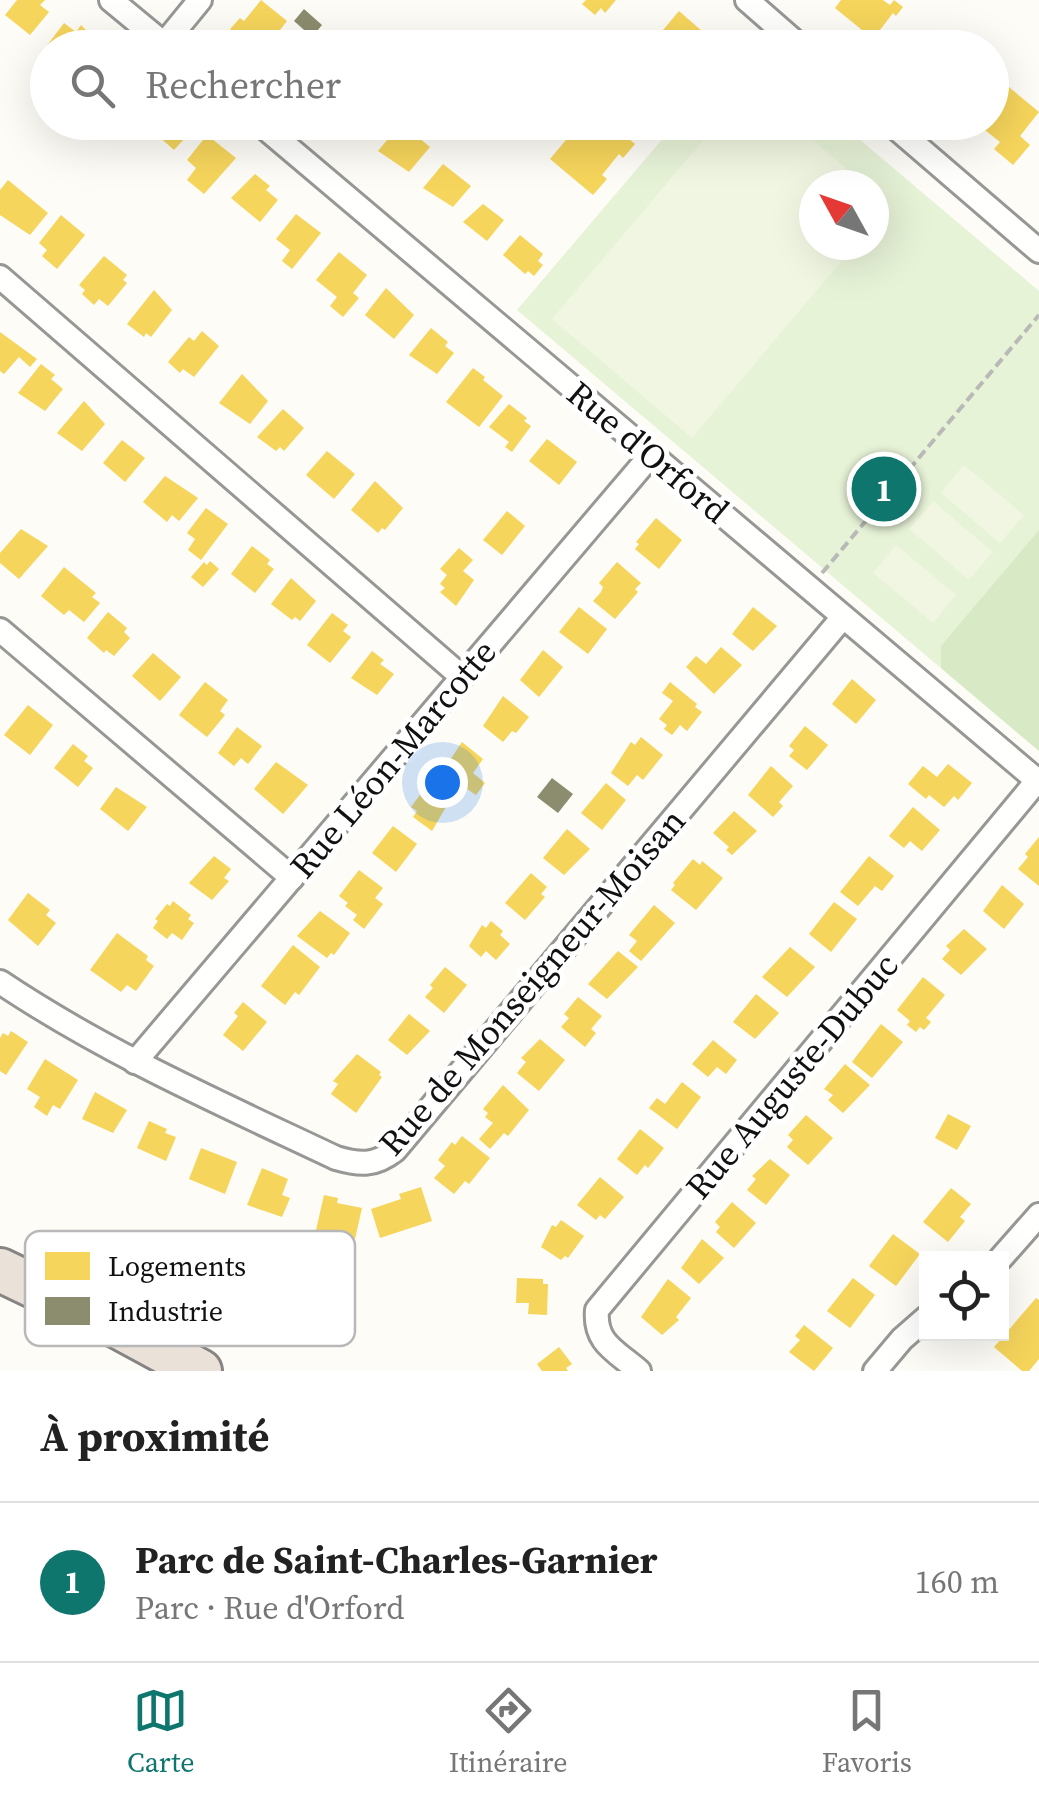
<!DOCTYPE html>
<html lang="fr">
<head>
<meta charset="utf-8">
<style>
	body { margin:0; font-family:"Source Serif 4",serif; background:#f2f2f2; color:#222 }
	.controls { position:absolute; right:30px; bottom:30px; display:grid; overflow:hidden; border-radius:0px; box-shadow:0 10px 40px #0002 }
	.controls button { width:90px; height:90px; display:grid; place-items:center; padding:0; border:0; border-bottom:2px solid #e0e0e0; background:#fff; color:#222; font:50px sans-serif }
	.compass { position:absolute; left:799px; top:170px; width:90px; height:90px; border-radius:50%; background:#fff; box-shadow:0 10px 40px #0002; rotate:310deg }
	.you { position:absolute; left:442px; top:782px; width:35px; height:35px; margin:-25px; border:8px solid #fff; border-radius:50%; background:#1a73e8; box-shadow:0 0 0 15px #1a73e833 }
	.badge { display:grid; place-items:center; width:65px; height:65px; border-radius:50%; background:#0f766e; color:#fff; font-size:32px; font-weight:700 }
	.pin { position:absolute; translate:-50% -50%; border:5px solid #fff; box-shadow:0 2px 10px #0006 }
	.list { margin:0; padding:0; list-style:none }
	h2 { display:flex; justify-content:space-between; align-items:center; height:130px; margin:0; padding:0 40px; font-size:42px }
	h2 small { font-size:32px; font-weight:400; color:#767676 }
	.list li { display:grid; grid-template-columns:65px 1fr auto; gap:30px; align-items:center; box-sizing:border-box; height:160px; padding:0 40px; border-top:2px solid #e0e0e0 }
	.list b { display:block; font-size:38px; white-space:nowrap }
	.list p { margin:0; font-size:32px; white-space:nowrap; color:#767676 }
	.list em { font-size:32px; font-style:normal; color:#767676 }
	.icon { flex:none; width:55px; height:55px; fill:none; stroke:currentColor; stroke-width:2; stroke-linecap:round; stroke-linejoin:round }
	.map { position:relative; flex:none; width:1039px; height:1371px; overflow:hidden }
	.search { position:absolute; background:#fff; box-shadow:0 10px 40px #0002; left:30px; right:30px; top:30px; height:110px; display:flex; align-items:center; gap:25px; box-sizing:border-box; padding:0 35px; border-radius:55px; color:#767676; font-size:38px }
	.sheet { height:290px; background:#fff }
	nav { display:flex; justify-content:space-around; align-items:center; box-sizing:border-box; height:140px; border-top:2px solid #e0e0e0; background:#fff; font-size:28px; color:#767676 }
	nav a { display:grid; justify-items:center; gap:5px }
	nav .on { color:#0f766e }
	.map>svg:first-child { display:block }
	.green { fill:#e7f3d7; fill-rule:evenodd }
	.forest { fill:#d8eac5 }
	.pitch { fill:#f0f6e1 }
	.homes { fill:#f6d55c }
	.industry { fill:#8c8c6e }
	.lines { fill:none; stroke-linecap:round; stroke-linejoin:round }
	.street-casing { stroke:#979795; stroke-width:28 }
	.highway-casing { stroke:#858482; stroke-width:48 }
	.path { stroke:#b9b9b8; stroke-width:4; stroke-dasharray:10 5; stroke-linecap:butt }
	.street { stroke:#fffffe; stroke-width:22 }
	.highway { stroke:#eae1d8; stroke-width:42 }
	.labels { text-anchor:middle; stroke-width:10; stroke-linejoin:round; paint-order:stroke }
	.street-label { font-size:35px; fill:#111; stroke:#fff }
	.key { fill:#fff; stroke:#b8b8b8; stroke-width:2.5 }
	.key-label { font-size:28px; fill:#111 }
</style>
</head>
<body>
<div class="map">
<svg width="1039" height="1371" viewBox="0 0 1039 1371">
	<rect width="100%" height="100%" fill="#fdfcf7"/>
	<path class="green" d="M676,123H840L1039,291V751L517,310ZM814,185H874V245H814Z"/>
	<polygon class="forest" points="1039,530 1039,751 941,668 941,646"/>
	<g class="pitch">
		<polygon points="718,123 792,123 866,185 814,185 814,245 855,245 692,438 552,319"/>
		<polygon points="964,465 1024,515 1000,543 941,493"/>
		<polygon points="933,501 993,552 969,580 909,529"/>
		<polygon points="896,545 956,595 933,623 873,573"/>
	</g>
	<g class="homes">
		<polygon points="17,0 45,0 40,5 49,12 30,35 5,15"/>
		<polygon points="261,0 287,21 280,30 286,35 278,45 281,48 252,48 230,29 240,18 244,21"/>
		<polygon points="586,0 616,0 605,13 601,8 595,15 582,4"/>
		<polygon points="841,0 883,0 890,5 894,0 903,7 896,16 893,13 873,39 835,8"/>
		<polygon points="679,11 718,45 716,48 648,48"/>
		<polygon points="64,23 76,32 81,25 103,48 48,48 48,56 42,52"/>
		<polygon points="998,78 1039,112 1020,136 1030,145 1013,165 994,149 1000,142 981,127 985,122 992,122 992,85"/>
		<polygon points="141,122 189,122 179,133 185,138 174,150 156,134 154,137 139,125"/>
		<polygon points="349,122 390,122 377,137 366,128 361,133"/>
		<polygon points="581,122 610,122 635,144 623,158 619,154 602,175 607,179 593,195 550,159"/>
		<polygon points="401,123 430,147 409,172 378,151"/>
		<polygon points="207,135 236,158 204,194 187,180 196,168 187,160"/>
		<polygon points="443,164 471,186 453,207 423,188"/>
		<polygon points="255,174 270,186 266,190 278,200 260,222 231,198"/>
		<polygon points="8,180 48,213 30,235 0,215 0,190"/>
		<polygon points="483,204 504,220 487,241 463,222"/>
		<polygon points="296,214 321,233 292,269 282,261 290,250 276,239"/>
		<polygon points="61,215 85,235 57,269 42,256 47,250 39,243"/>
		<polygon points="520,235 543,254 538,261 543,265 534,276 528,271 525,274 503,255"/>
		<polygon points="339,252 367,275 353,293 359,298 343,317 330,306 337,297 316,280"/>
		<polygon points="104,256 127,275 123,280 127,283 108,306 99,299 94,305 82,294 85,290 79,285"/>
		<polygon points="386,288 414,315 394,339 365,315"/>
		<polygon points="154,290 172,310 151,337 146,333 144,337 127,324"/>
		<polygon points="431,328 448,342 445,346 454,353 437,374 409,355"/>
		<polygon points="202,331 219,346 194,377 183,369 180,373 168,362 189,337 194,341"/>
		<polygon points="0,332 37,359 30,367 19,357 4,374 0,371"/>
		<polygon points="41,364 55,375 51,379 63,389 45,411 18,393"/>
		<polygon points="473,368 485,377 483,380 503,396 479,427 446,402"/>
		<polygon points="242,374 268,401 250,424 219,403"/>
		<polygon points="84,401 105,424 82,451 57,433"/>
		<polygon points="509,404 527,418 524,421 531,426 512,452 505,447 509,442 489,427"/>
		<polygon points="283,409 304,428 284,451 280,447 276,451 257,437"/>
		<polygon points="547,439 577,462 559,485 529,461"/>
		<polygon points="122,440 145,458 125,482 103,463"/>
		<polygon points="327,451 355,474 334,499 306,475"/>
		<polygon points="165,476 198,498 179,521 172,515 167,522 143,502"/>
		<polygon points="375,481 403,508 385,530 382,528 378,533 351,510"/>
		<polygon points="206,508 228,524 201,560 188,550 195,539 187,533"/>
		<polygon points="507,511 525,526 502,555 483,540"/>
		<polygon points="656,518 682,540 659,569 635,549 639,544 636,542"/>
		<polygon points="21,529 48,546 19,579 0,563 0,553"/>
		<polygon points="252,546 270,560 267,564 274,569 255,593 231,574"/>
		<polygon points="459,548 473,560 463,571 474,580 456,606 440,592 445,588 440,584 447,575 440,569"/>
		<polygon points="210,561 219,569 203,587 191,577 204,562 207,565"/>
		<polygon points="617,562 641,583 635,589 638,592 615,619 593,601 601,592 603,587 599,583"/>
		<polygon points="64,567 96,593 92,597 100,603 84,622 69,610 64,615 41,596"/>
		<polygon points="291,578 316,601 300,621 295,617 292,620 271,604"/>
		<polygon points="579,607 607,629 588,654 559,632"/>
		<polygon points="753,607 777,626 753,651 732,634"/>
		<polygon points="108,612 127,628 124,632 130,638 114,656 106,650 104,653 87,638"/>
		<polygon points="332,613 348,625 343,631 351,637 330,663 307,645"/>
		<polygon points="721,647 742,665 714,694 686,667 696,656 706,664"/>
		<polygon points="543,650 563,667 539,697 520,680"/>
		<polygon points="372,651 384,660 380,664 394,674 377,695 351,678"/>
		<polygon points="153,653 181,677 160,701 132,676"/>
		<polygon points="852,679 876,700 856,724 832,704"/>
		<polygon points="205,682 228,700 220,711 225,715 207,737 179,715"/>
		<polygon points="670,682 697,704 695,707 702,712 687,731 680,725 672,735 664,729 667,725 659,719 673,701 662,693"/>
		<polygon points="503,696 529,717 516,733 512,731 503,742 483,726"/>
		<polygon points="28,705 53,725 30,755 4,735"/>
		<polygon points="805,726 828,745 807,770 789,756 794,750 789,746"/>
		<polygon points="237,727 262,746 248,764 241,758 234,766 218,753"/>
		<polygon points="641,737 663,755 643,780 637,775 628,786 611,773 631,742 635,745"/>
		<polygon points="462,742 483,759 473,773 485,783 476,795 442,772"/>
		<polygon points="73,744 88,756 84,761 93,768 78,787 54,768"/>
		<polygon points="276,762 308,785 283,814 254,789"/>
		<polygon points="948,764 972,783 958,800 954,796 944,807 929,795 926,799 908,784 923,766 937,777"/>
		<polygon points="771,766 793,786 779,802 783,806 773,817 748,795"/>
		<polygon points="606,783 626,800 602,830 581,813"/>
		<polygon points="428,784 450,800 432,831 413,817 417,811 411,807"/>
		<polygon points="116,787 147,807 128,831 100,809"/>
		<polygon points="913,807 940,830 922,851 910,841 904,848 889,836"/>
		<polygon points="734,811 757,831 732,855 726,850 729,847 713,833"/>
		<polygon points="393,826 417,844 396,872 372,853"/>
		<polygon points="567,829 590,849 564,875 543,858"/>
		<polygon points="1039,837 1039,886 1018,869 1028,857 1025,854"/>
		<polygon points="214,856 231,869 224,878 229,881 212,900 189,883"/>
		<polygon points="869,856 894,876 882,891 875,886 858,906 840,892"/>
		<polygon points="693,859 700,865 702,861 723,878 696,910 671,890 675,885 673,883"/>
		<polygon points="359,870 383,888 375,898 383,904 364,929 353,920 357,915 345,906 348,903 339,896"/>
		<polygon points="531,873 547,887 541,894 545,897 525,920 505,903"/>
		<polygon points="1002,885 1024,904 1004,929 983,911"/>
		<polygon points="28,893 50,910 46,915 56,923 38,946 8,920"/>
		<polygon points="173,901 191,915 188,919 194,923 182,940 172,933 167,939 153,928 158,921 155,919 167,904 170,906"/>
		<polygon points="834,902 857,919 831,952 809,934"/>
		<polygon points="654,905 675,923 641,961 629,951 637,941 629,935"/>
		<polygon points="320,911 350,933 334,955 331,953 327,958 297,936"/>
		<polygon points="491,921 503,931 500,935 510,944 496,960 486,951 481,957 469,946 482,925 486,928"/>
		<polygon points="964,929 987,949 961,975 942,959 950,950 946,946"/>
		<polygon points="117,933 148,956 146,960 154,966 136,991 127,985 121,992 90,970"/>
		<polygon points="293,945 320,967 299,995 295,992 285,1005 261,986"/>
		<polygon points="790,947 815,967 787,997 762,977"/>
		<polygon points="618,951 638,967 607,999 588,984"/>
		<polygon points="445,967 467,985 444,1013 425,997 433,988 430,985"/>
		<polygon points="923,977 945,995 926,1018 931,1022 924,1030 920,1027 916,1032 907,1025 910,1021 897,1010"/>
		<polygon points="756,994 779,1013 755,1039 733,1022"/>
		<polygon points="578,997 602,1016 591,1029 596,1033 585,1047 561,1027 569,1018 564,1014"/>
		<polygon points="243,1002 267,1022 243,1051 223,1035 238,1016 234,1013"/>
		<polygon points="409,1014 430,1031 407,1055 388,1040"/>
		<polygon points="881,1024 903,1042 872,1078 852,1062"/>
		<polygon points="11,1031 28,1042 6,1075 0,1071 0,1038 3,1033 8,1036"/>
		<polygon points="540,1039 565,1060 539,1091 517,1073 526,1062 521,1058"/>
		<polygon points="713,1040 737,1060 726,1074 717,1067 708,1077 692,1064"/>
		<polygon points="357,1054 381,1072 379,1075 382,1077 356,1113 331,1094 338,1084 333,1081"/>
		<polygon points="45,1059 78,1080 60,1109 53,1105 47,1116 34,1107 40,1097 27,1089"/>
		<polygon points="845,1064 870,1085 843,1113 828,1100 833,1095 824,1089"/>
		<polygon points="682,1082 701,1097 677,1129 649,1108 657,1098 665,1104"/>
		<polygon points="503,1085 529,1110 508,1136 504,1133 490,1149 479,1139 493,1123 485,1117 488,1113 483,1109"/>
		<polygon points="95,1092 127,1110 113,1133 82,1119"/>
		<polygon points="948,1114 971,1126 957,1150 935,1138"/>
		<polygon points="806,1115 833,1138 808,1165 787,1147 793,1140 788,1135"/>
		<polygon points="149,1121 167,1129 165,1133 176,1137 166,1161 137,1148"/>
		<polygon points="640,1129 664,1148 648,1168 645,1165 637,1175 617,1159"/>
		<polygon points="462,1136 490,1158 469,1184 465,1181 454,1194 434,1178 445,1166 438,1160 452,1142 455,1145"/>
		<polygon points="201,1148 237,1162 225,1194 189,1179"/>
		<polygon points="770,1159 790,1175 766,1205 747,1190 756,1179 752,1176"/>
		<polygon points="262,1168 288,1179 282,1195 290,1198 282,1217 247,1205"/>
		<polygon points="600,1177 624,1197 605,1219 600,1215 596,1220 577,1205"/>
		<polygon points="421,1187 432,1221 380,1238 371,1209 401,1199 399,1194"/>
		<polygon points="951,1188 971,1204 960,1217 965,1221 948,1242 923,1222"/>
		<polygon points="324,1195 338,1198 337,1203 362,1208 355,1239 316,1230"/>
		<polygon points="732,1202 756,1223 734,1248 716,1232 720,1227 715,1222"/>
		<polygon points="561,1220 584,1236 568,1258 565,1256 561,1260 541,1247 552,1225 556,1227"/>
		<polygon points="893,1234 920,1254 896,1286 869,1266"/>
		<polygon points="702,1239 724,1258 699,1284 681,1268"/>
		<polygon points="517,1278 543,1279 543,1284 548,1284 547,1315 528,1314 529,1303 516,1303"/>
		<polygon points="853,1278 875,1295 850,1328 827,1311"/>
		<polygon points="668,1279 691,1298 676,1317 679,1320 662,1335 641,1317"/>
		<polygon points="1036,1298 1039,1300 1039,1359 1029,1371 1022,1371 994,1347"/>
		<polygon points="804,1325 833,1348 814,1371 789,1352 800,1340 795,1336"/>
		<polygon points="559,1347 572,1364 566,1368 568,1371 542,1371 537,1364"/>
	</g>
	<g class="industry">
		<polygon points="304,9 322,25 312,37 294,21"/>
		<polygon points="552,778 573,794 558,813 537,797"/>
	</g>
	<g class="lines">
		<g class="street-casing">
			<g id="street">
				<polyline points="111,0 169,48"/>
				<polyline points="747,0 802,48"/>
				<polyline points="164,44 200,0"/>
				<polyline points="258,122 1039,782"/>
				<polyline points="889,122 1039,251"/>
				<polyline points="0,277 462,677"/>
				<polyline points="0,630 292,878"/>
				<path d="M0,982C106,1053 222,1104 336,1158C360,1165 375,1166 395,1150L843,617"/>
				<polyline points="135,1062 651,455"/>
				<polyline points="1001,1258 1039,1215"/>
				<path d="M639,1371C616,1351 594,1343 597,1310L1037,781"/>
				<polyline points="875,1371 902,1339 926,1318"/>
			</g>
		</g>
		<g class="highway-casing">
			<polyline id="highway" points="0,1270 115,1325 200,1371"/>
		</g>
		<polyline class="path" points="822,573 1039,315"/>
		<use href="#street" class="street"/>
		<use href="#highway" class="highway"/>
	</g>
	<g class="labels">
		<g class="street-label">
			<text transform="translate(648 452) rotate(40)" y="12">Rue d'Orford</text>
			<text transform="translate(393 759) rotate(-50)" y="12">Rue Léon-Marcotte</text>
			<text transform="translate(532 982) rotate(-49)" y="12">Rue de Monseigneur-Moisan</text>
			<text transform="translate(792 1076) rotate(-50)" y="12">Rue Auguste-Dubuc</text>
		</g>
	</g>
	<rect x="25" y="1231" width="330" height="115" rx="15" class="key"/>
	<rect x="45" y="1252" width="45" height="28" fill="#f6d55c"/>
	<rect x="45" y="1297" width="45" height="28" fill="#8c8c6e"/>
	<g class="key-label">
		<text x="108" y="1276">Logements</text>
		<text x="108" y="1321">Industrie</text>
	</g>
</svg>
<div class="controls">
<button><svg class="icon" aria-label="locate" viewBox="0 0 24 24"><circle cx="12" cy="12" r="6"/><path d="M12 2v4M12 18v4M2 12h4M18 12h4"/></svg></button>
</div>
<svg class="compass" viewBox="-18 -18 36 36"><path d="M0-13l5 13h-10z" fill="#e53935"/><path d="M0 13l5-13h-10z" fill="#767676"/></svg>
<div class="you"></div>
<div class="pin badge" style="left:884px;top:489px">1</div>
<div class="search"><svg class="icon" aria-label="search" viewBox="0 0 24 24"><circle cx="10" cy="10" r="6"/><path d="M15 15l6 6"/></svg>Rechercher</div>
</div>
<section class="sheet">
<h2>À proximité<small></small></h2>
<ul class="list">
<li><span class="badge">1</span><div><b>Parc de Saint-Charles-Garnier</b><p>Parc · Rue d'Orford</p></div><em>160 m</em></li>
</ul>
</section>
<nav>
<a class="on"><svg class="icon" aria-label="map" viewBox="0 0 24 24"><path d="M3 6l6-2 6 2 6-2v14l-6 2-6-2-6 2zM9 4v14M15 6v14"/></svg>Carte</a>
<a><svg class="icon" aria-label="directions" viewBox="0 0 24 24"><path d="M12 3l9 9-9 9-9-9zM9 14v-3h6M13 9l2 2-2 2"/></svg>Itinéraire</a>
<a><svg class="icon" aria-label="saved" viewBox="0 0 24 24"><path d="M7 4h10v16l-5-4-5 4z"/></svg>Favoris</a>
</nav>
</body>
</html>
